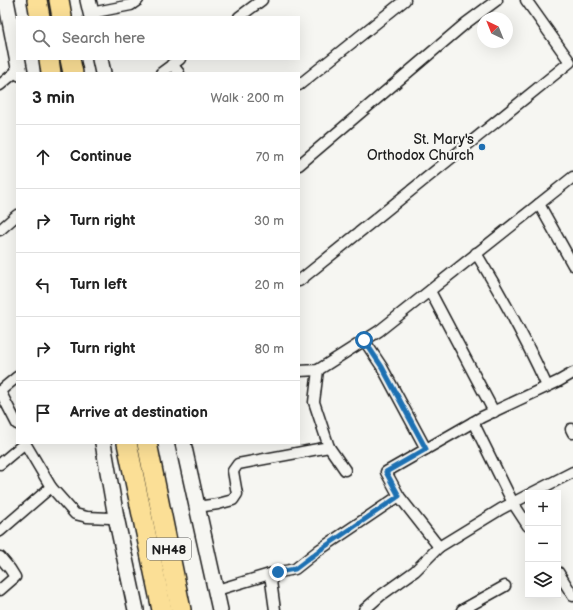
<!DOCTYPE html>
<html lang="en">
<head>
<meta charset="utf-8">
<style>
	body { margin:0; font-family:"Balsamiq Sans",sans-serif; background:#f6f6f6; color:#222 }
	.controls { position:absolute; right:12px; bottom:12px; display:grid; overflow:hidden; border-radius:0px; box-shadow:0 4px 16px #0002 }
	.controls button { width:36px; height:36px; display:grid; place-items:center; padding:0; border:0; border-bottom:1px solid #e0e0e0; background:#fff; color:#222; font:20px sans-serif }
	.compass { position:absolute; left:477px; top:12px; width:36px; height:36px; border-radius:50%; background:#fff; box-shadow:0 4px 16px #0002; rotate:317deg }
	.stop { position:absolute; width:12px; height:12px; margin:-9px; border:3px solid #1f6fb2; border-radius:50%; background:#fff }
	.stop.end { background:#1f6fb2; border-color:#fff; box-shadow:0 1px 4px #0008 }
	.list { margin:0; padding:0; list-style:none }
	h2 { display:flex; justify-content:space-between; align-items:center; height:52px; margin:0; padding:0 16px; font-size:17px }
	h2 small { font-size:13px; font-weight:400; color:#767676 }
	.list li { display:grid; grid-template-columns:26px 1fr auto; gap:12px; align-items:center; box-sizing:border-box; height:64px; padding:0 16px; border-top:1px solid #e0e0e0 }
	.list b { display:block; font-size:15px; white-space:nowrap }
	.list em { font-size:13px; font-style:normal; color:#767676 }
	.icon { flex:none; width:22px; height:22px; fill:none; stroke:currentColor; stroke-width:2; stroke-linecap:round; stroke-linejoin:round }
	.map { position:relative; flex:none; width:573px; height:610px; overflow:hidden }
	.search { position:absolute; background:#fff; box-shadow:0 4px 16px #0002; left:16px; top:16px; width:284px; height:44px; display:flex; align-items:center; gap:10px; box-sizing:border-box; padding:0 14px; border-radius:0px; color:#767676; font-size:15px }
	.panel { position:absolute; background:#fff; box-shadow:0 4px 16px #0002; left:16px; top:72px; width:284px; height:372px; border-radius:0px }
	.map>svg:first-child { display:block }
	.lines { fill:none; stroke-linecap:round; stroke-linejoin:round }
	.street-casing { stroke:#1c1c1c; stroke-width:13 }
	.secondary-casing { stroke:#1c1c1c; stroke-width:18 }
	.highway-casing { stroke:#1c1c1c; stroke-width:22 }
	.street { stroke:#f6f6f2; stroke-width:10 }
	.secondary { stroke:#f6f6f2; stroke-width:15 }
	.highway { stroke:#fbdf96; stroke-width:19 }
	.route { stroke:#1f6fb2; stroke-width:5 }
	.poi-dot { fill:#1f6fb2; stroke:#f6f6f2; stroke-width:1.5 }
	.labels { text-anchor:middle; stroke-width:4; stroke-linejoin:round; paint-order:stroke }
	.shield { fill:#f6f6f2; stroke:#5d5d5c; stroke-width:1 }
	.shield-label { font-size:13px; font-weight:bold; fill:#1c1c1c }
	.poi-label { font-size:14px; fill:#1c1c1c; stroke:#f6f6f2; text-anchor:end }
</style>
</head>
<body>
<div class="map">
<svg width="573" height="610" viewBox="0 0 573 610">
	<rect width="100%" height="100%" fill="#f6f6f2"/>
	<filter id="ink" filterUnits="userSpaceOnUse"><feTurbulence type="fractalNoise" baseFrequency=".025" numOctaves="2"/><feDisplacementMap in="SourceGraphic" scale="8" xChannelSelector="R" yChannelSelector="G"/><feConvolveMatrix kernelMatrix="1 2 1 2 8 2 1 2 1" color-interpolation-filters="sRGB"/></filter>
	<g filter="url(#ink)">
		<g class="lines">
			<g class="street-casing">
				<g id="street">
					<polyline points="91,13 131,5 138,0"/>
					<polyline points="239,17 262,0"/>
					<polyline points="172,64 179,73"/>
					<polyline points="161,73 180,59"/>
					<polyline points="0,85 19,69"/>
					<polyline points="299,85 405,0"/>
					<polyline points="299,165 466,23 497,0"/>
					<polyline points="539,204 573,265"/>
					<polyline points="0,230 17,215"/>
					<path d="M476,253C502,296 526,340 547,386"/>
					<polyline points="299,281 570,62 526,0"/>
					<polyline points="430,291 494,412"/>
					<polyline points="364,340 382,367 426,449"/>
					<polyline points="299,371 318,370 379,331 573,177"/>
					<polyline points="0,391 17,424"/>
					<polyline points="0,391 17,377"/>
					<polyline points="473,422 513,503 528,526"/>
					<polyline points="571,429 573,433"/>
					<polyline points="25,443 51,487 75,514 87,517 110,518 116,517"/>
					<polyline points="329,447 345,470"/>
					<polyline points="0,464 25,443"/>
					<polyline points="532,493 573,472"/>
					<polyline points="528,495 501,509 439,547 399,496 386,472 482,417 559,381 573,373"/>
					<polyline points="197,507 218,504 233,500 237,494 233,471 238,464 329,447 314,402 318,370"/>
					<polyline points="0,531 51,487"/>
					<polyline points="0,557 10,569 15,577 0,590"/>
					<polyline points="558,572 573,596"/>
					<polyline points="270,574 275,610"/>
					<polyline points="217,590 270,574 295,569 319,550 399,496"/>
					<polyline points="364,610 380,596 415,571 439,547"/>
					<polyline points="462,610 505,586"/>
				</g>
			</g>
			<g class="secondary-casing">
				<g id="secondary">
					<polyline points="6,0 20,73"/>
					<polyline points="88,0 92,17"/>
					<polyline points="100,59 103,73"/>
					<polyline points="103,443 116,517 136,610"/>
					<polyline points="183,443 220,610"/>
				</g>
			</g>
			<g class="highway-casing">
				<g id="highway">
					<polyline points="37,0 40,17"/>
					<polyline points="59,0 62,17"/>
					<polyline points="49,59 51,73"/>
					<polyline points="70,59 73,73"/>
					<polyline points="127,443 162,610"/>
					<polyline points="147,443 181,610"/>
				</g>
			</g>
			<use href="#street" class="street"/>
			<use href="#secondary" class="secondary"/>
			<use href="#highway" class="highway"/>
		</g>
	</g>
	<g class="lines" filter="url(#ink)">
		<polyline class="route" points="278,572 295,569 320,550 399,496 386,472 426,449 382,367 364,340"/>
	</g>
	<circle class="poi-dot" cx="482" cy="147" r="4"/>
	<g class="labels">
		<rect class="shield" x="147" y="538" width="44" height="22" rx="3"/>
		<g class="shield-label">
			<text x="169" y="554">NH48</text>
		</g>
		<g class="poi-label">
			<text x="474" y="144">St. Mary's<tspan x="474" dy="16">Orthodox Church</tspan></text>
		</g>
	</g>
</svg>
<div class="controls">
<button>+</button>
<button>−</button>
<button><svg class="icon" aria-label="layers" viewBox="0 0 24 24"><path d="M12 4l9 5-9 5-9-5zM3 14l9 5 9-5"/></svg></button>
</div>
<svg class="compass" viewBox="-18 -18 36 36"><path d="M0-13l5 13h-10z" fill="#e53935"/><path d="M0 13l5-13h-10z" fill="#767676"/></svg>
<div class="stop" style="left:364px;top:340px"></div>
<div class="stop end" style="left:278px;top:572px"></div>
<div class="search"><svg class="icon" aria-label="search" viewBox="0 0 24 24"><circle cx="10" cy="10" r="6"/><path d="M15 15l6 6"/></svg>Search here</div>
<section class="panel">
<h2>3 min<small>Walk · 200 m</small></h2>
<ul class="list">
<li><svg class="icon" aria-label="ahead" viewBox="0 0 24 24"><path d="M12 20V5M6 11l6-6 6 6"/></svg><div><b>Continue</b></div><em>70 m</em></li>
<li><svg class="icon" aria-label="right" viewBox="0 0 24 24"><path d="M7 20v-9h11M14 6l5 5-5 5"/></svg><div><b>Turn right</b></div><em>30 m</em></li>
<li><svg class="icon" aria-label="left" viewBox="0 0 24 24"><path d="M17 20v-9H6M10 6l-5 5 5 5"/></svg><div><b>Turn left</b></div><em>20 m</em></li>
<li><svg class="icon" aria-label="right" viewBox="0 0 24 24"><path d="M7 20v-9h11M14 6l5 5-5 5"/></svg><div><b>Turn right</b></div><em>80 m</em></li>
<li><svg class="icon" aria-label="arrive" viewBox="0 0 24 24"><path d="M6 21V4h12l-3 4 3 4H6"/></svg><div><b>Arrive at destination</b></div></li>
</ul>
</section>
</div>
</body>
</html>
